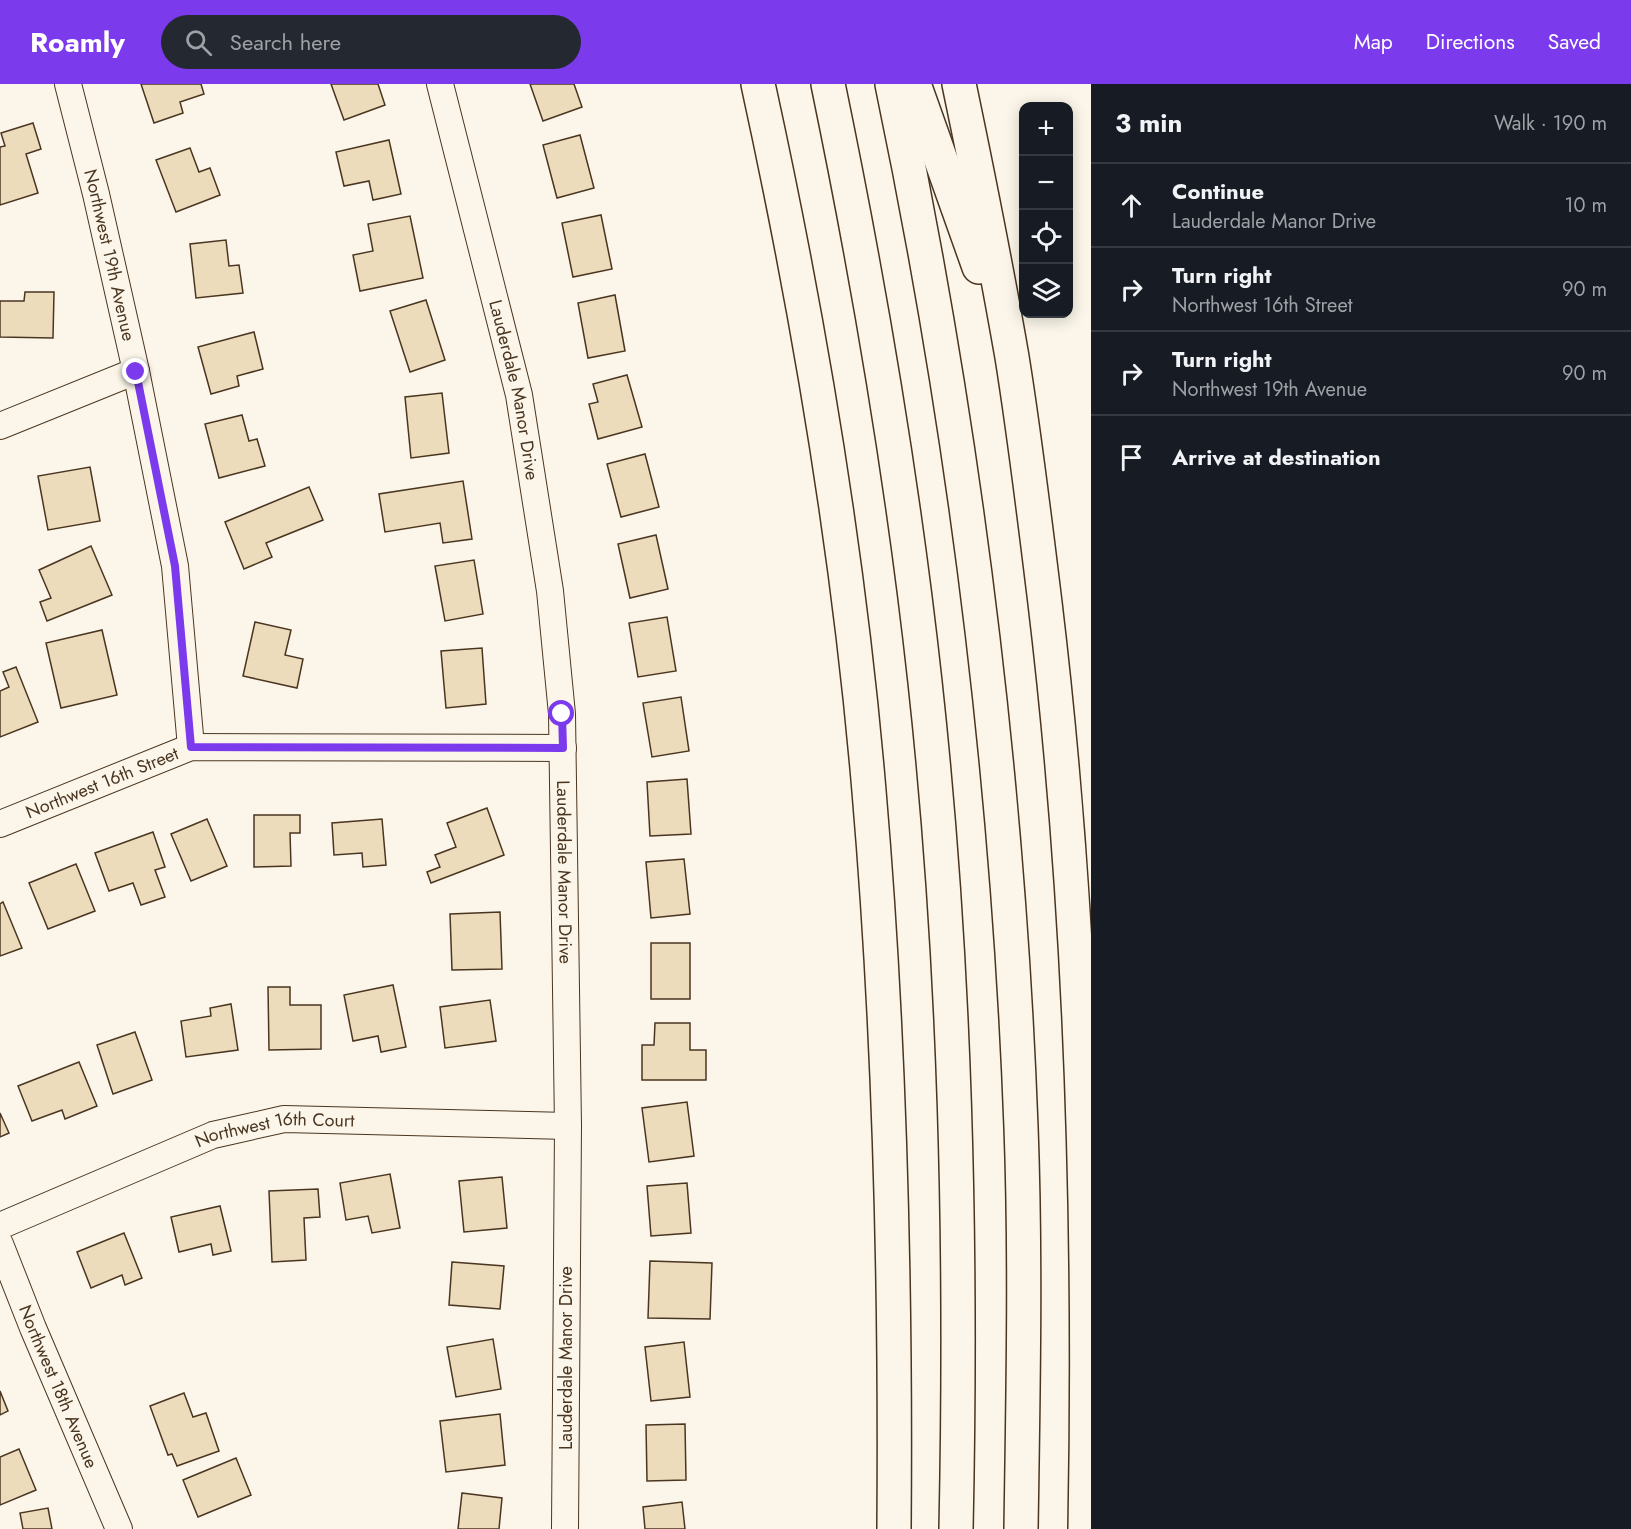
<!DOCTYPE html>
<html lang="en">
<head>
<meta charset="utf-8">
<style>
	body { margin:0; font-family:Jost,sans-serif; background:#242831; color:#f1f3f6 }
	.controls { position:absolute; right:18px; top:18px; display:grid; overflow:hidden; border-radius:12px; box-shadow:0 3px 15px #0003 }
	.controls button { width:54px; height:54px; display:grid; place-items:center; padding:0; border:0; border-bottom:2px solid #363941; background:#171b24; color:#f1f3f6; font:30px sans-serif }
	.stop { position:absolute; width:18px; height:18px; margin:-14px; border:4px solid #7c3aed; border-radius:50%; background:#fff }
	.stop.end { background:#7c3aed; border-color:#fff; box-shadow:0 2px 6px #0008 }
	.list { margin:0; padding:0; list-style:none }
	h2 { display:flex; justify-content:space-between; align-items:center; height:78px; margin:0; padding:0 24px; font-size:26px }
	h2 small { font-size:20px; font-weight:400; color:#9ea1a6 }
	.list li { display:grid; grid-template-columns:39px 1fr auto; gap:18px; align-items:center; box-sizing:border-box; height:84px; padding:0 24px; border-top:2px solid #363941 }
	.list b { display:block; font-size:22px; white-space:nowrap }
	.list p { margin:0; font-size:20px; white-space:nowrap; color:#9ea1a6 }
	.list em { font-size:20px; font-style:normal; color:#9ea1a6 }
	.icon { flex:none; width:33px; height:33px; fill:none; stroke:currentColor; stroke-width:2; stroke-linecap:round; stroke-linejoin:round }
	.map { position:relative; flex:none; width:1091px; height:1445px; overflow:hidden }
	header { display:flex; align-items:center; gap:36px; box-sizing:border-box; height:84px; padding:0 30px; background:#7c3aed; color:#fff }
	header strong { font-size:28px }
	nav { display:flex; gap:33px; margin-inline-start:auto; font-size:21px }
	.search { width:420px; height:54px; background:#242831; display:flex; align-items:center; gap:15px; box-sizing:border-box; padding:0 21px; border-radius:33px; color:#9ea1a6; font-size:22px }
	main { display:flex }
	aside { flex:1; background:#171b24 }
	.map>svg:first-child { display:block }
	.building { fill:#ecdcbc; stroke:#4a3520; stroke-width:1.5 }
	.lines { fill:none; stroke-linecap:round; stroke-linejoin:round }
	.street-casing { stroke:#4a3520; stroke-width:28 }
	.highway-casing { stroke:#4a3520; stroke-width:36 }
	.street { stroke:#fbf6e9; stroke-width:26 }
	.highway { stroke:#fbf6e9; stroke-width:33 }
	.route { stroke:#7c3aed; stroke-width:8 }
	.labels { text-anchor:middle; stroke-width:4.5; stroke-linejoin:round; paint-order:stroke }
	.street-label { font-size:18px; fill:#4a3520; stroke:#fbf6e9 }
</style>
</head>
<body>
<header>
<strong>Roamly</strong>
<div class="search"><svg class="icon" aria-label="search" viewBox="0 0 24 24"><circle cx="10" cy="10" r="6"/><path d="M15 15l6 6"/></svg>Search here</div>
<nav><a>Map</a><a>Directions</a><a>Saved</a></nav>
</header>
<main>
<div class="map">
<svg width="1091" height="1445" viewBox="0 0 1091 1445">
	<rect width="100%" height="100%" fill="#fbf6e9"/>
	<g class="building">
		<polygon points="141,0 201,0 204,10 180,18 183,29 154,39"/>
		<polygon points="331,0 378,0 385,21 344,36"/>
		<polygon points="530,0 574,0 582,23 543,37"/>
		<polygon points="33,39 41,65 26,70 38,109 0,121 0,63 5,62 1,49"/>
		<polygon points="580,51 594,104 557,114 543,61"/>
		<polygon points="389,56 401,110 373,116 369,97 344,102 336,68"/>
		<polygon points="190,64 199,88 210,84 220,111 176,128 156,76"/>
		<polygon points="601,131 612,185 573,193 562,139"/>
		<polygon points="410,132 423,194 360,207 353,171 373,167 368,140"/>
		<polygon points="226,156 229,182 239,181 243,209 196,214 190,160"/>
		<polygon points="25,208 54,208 53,254 0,253 0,217 24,217"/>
		<polygon points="615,211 625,267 588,274 578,219"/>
		<polygon points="426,216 445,276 410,288 390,227"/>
		<polygon points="254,248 263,285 237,292 239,302 211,310 198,263"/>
		<polygon points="627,291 642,343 598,355 589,320 598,318 593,300"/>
		<polygon points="442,309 449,369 411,374 405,313"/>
		<polygon points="242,331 249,357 257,355 265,382 219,394 205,340"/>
		<polygon points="645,370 659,423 621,433 607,380"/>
		<polygon points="90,383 100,437 48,446 38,392"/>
		<polygon points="463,397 472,455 443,459 440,439 385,448 379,410"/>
		<polygon points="309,403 323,436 266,459 272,473 244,485 225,438"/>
		<polygon points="656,451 668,505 630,514 618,460"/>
		<polygon points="91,462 112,511 47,537 40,518 51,514 39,486"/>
		<polygon points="474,476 483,530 445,537 435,482"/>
		<polygon points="667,533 676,587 638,593 629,539"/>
		<polygon points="255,538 291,546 285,571 303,575 297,604 243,592"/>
		<polygon points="102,546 117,611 61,624 46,559"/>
		<polygon points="482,564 486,620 446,624 441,567"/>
		<polygon points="16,583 38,638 0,653 0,607 9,603 3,588"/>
		<polygon points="681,613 689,667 652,673 643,619"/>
		<polygon points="687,695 691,750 650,752 647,698"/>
		<polygon points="487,724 504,771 431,799 427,788 440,783 435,771 456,763 447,739"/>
		<polygon points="254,731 300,731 300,749 290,749 291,782 254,783"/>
		<polygon points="207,735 227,782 191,797 171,750"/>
		<polygon points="382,735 386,781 363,783 362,769 334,771 332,739"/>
		<polygon points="153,748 165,783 155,786 165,813 141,821 133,799 109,807 95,769"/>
		<polygon points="684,775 690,830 651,834 646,778"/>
		<polygon points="76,780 95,827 48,845 29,799"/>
		<polygon points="3,818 22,864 0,872 0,820"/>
		<polygon points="500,828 502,885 452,886 450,830"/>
		<rect x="651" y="859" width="39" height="56"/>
		<polygon points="393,901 406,963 381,968 378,952 353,957 344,911"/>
		<polygon points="268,903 290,903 290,921 321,921 321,965 269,966"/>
		<polygon points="490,916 496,957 445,964 440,923"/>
		<polygon points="231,920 238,966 186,973 181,937 211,932 210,924"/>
		<polygon points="655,939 690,939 690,966 706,966 706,996 642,996 642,961 654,961"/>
		<polygon points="135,948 152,996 113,1010 97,961"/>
		<polygon points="79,978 97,1022 65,1035 62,1026 32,1037 18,1002"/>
		<polygon points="687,1018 694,1072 649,1078 642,1024"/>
		<polygon points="0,1029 9,1049 0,1053"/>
		<polygon points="390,1090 400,1144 372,1149 368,1132 346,1136 340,1099"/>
		<polygon points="502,1093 507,1144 464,1148 459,1097"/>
		<polygon points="687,1099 691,1149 651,1152 647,1102"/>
		<polygon points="318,1105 320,1133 304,1134 306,1176 272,1178 269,1107"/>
		<polygon points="220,1122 231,1167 213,1171 211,1160 179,1168 171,1133"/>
		<polygon points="124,1149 142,1194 125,1201 122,1191 91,1204 77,1168"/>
		<polygon points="650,1177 712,1179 710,1235 648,1234"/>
		<polygon points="452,1178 504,1182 500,1225 449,1221"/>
		<polygon points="493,1255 501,1305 456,1313 447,1263"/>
		<polygon points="684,1258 690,1313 651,1317 645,1263"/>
		<polygon points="0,1307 8,1327 0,1331"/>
		<polygon points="184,1309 193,1333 206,1329 219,1367 177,1382 172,1370 168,1371 150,1322"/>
		<polygon points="500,1330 505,1381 446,1388 440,1337"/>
		<polygon points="685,1340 686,1396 647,1397 646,1341"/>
		<polygon points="19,1365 36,1406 0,1421 0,1373"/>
		<polygon points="236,1374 251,1411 198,1433 183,1396"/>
		<polygon points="462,1409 502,1414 499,1445 458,1445"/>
		<polygon points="682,1418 685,1445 645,1445 643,1423"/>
		<polygon points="48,1424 52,1445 23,1445 20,1429"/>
	</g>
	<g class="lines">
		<g class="street-casing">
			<g id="street">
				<path id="s1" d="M68,0L96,110L136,287L175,482L191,663"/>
				<path id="s2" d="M440,0L519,311L550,507L562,630L568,1042L565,1445"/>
				<polyline points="0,342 136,287"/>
				<path id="s3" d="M0,740L191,663L563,664"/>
				<path id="s4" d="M0,1142L213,1051L284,1035L568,1042"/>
				<path id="s5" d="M0,1160L33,1244L119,1445"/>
			</g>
		</g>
		<g class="highway-casing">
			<g id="highway">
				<path d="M758,0C809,233 849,470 869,707C890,952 896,1199 894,1445"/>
				<path d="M828,0C869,198 903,397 925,598C956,880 962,1162 956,1445"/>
				<path d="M892,0C964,344 1008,692 1021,1043C1026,1177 1023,1311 1021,1445"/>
				<polyline points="914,0 979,183"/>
				<path d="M959,0C978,91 996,181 1012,273C1025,354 1035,437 1045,519C1082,826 1091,1135 1085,1445"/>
			</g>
		</g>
		<use href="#street" class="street"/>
		<use href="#highway" class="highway"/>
	</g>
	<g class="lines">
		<polyline class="route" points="136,288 175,482 191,663 563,664 562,630"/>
	</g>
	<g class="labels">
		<g class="street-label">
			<text dy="6" stroke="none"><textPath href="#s1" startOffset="176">Northwest 19th Avenue</textPath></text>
			<text dy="6" stroke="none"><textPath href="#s2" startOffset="315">Lauderdale Manor Drive</textPath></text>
			<text dy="6" stroke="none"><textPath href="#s3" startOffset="110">Northwest 16th Street</textPath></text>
			<text dy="6" stroke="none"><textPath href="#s2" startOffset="801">Lauderdale Manor Drive</textPath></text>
			<text dy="6" stroke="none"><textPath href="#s4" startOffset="294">Northwest 16th Court</textPath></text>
			<text transform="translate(566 1274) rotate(-90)" y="6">Lauderdale Manor Drive</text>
			<text dy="6" stroke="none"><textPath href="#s5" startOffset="154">Northwest 18th Avenue</textPath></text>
		</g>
	</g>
</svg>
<div class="controls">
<button>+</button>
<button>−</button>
<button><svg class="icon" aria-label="locate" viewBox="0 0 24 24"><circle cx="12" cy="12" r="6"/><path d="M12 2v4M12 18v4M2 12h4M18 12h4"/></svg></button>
<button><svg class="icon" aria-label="layers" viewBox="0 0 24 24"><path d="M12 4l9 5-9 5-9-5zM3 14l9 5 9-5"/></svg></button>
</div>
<div class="stop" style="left:562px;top:630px"></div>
<div class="stop end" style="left:136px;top:288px"></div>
</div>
<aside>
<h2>3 min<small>Walk · 190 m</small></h2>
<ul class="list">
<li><svg class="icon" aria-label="ahead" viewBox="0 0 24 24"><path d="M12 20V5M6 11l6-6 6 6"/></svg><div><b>Continue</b><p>Lauderdale Manor Drive</p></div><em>10 m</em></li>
<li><svg class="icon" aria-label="right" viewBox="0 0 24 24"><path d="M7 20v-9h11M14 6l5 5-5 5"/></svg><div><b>Turn right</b><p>Northwest 16th Street</p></div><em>90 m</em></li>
<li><svg class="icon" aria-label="right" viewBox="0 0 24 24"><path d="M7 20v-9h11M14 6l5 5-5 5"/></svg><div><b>Turn right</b><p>Northwest 19th Avenue</p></div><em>90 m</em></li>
<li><svg class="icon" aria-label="arrive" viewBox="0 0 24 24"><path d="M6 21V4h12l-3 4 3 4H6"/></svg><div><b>Arrive at destination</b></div></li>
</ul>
</aside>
</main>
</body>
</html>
